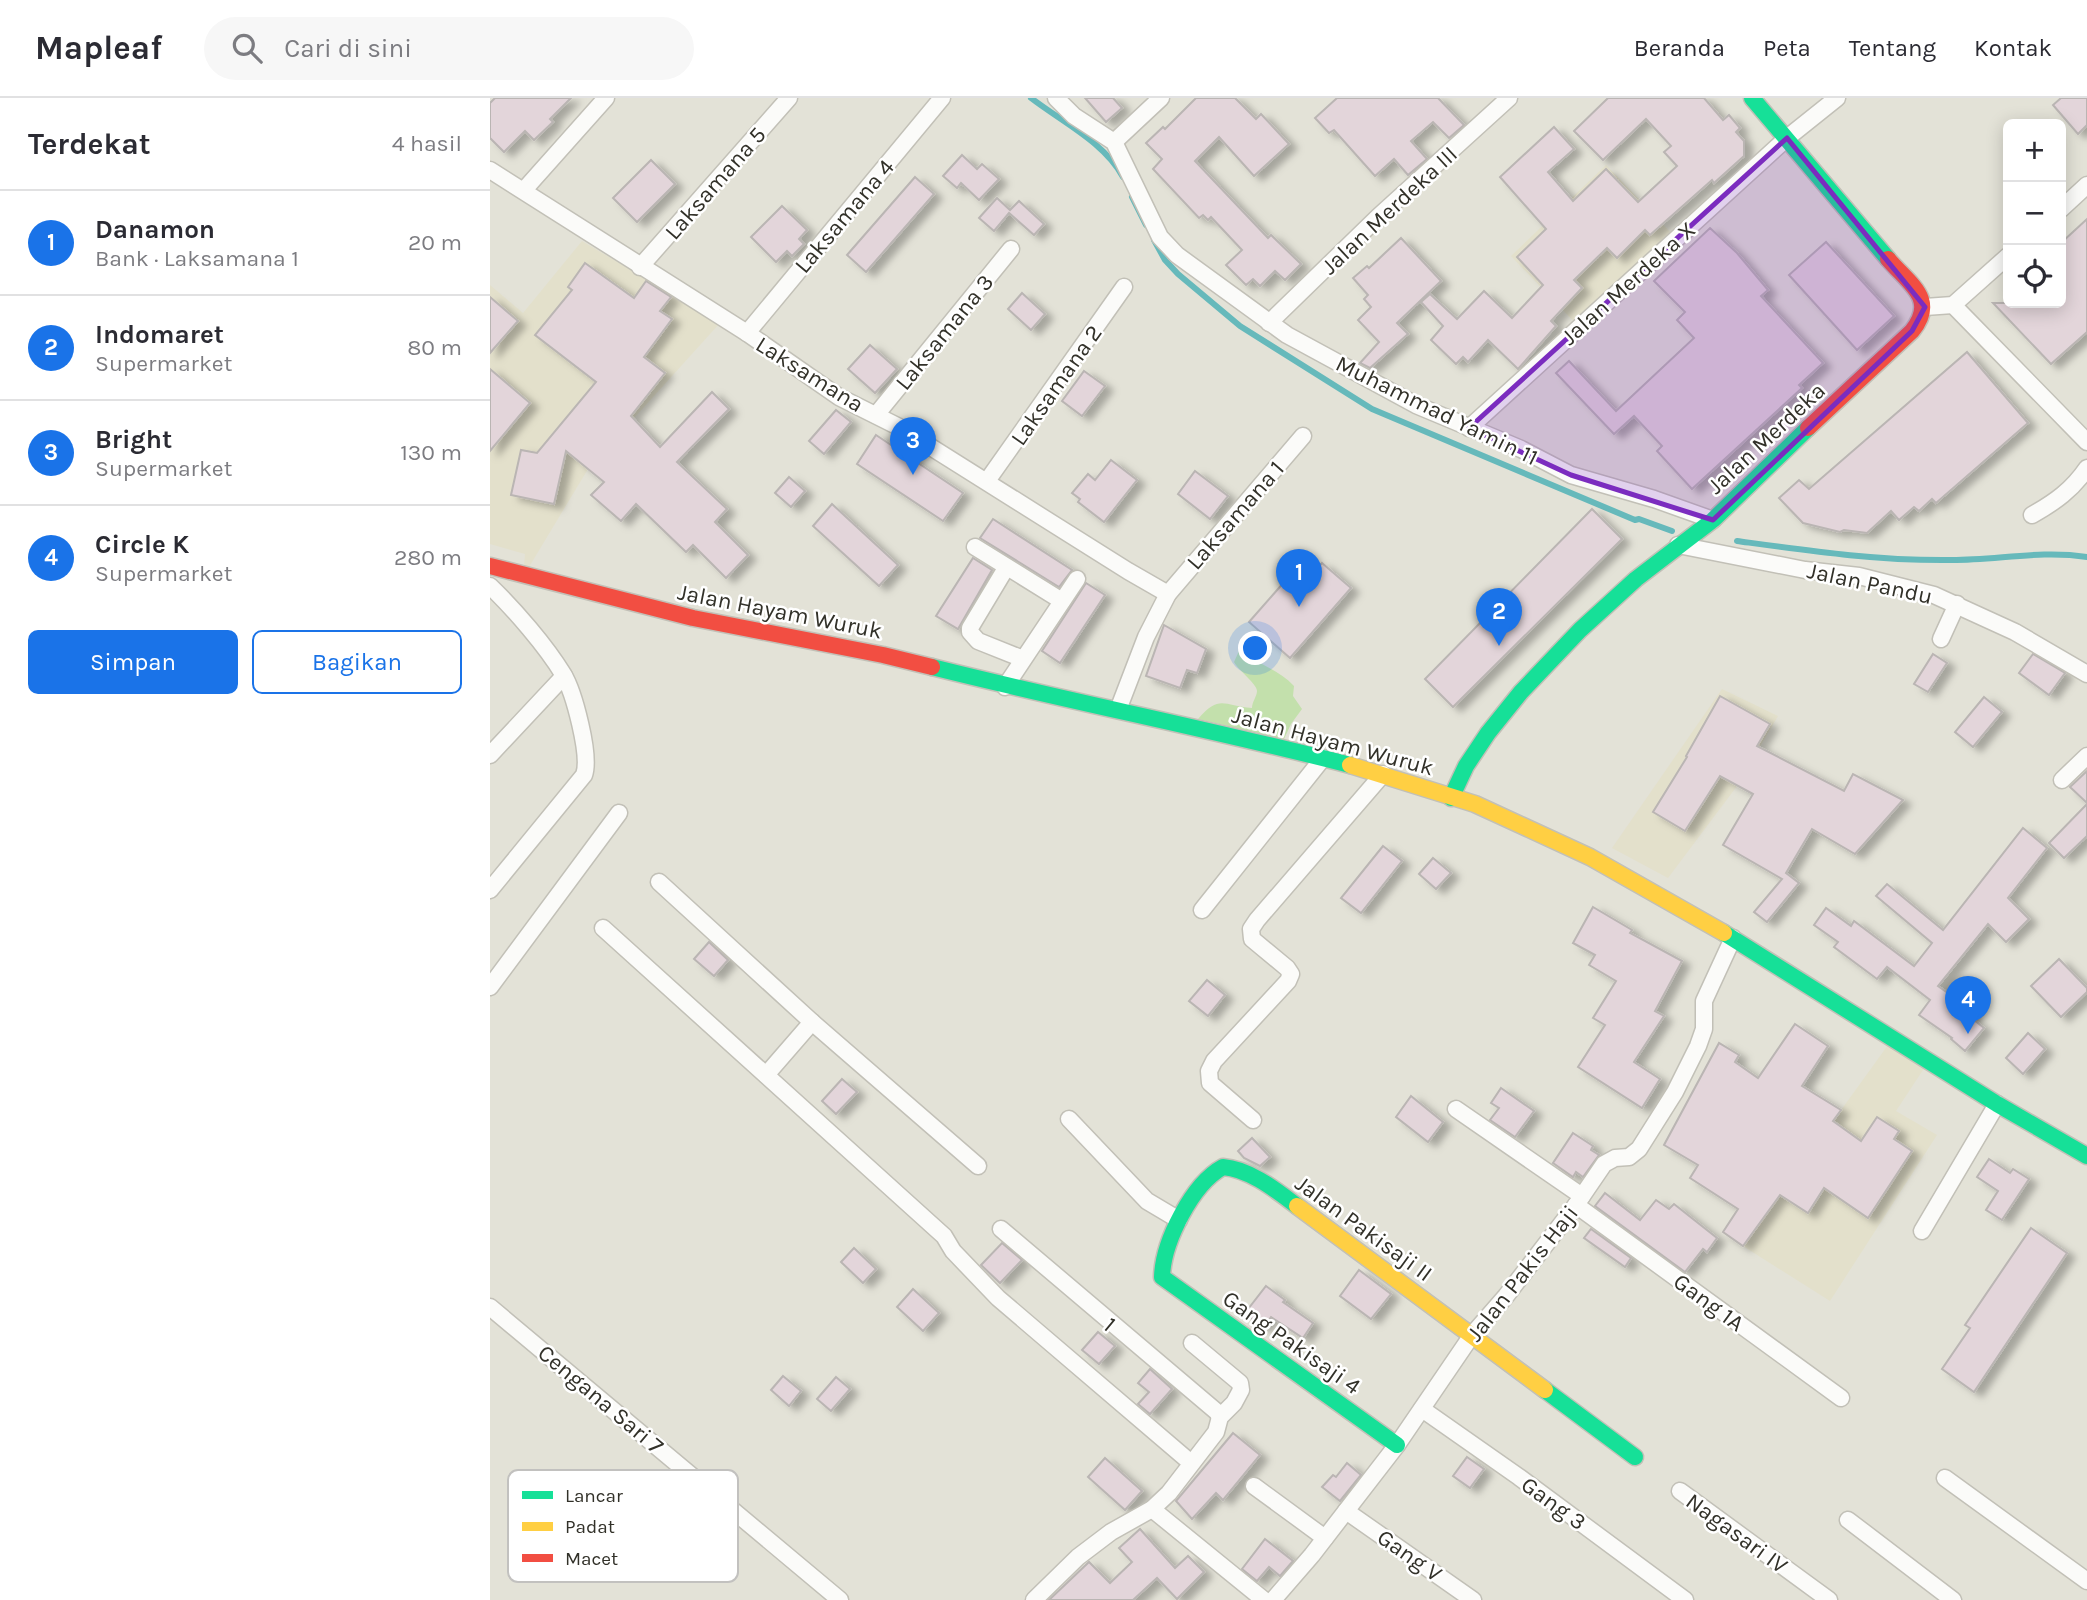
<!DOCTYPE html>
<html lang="id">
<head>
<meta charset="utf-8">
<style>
	body { margin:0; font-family:Karla,sans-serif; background:#f7f7f7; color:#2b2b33 }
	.controls { position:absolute; right:21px; top:21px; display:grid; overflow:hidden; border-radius:10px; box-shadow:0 4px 18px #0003 }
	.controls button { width:63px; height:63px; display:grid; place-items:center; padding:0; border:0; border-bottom:2px solid #e1e1e2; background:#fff; color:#2b2b33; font:35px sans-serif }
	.you { position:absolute; left:766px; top:551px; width:24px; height:24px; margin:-18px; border:5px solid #fff; border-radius:50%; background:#1a73e8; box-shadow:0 0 0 10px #1a73e833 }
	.badge { display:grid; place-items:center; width:46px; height:46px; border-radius:50%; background:#1a73e8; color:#fff; font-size:23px; font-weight:700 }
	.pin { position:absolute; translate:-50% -58px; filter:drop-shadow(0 2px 4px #0008) }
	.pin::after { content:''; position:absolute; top:37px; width:24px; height:21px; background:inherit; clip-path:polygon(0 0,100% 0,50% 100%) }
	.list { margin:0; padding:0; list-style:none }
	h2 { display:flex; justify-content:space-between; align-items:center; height:91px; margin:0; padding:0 28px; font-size:30px }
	h2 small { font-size:23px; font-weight:400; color:#7c7c81 }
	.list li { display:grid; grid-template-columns:46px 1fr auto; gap:21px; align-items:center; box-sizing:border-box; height:105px; padding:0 28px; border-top:2px solid #e1e1e2 }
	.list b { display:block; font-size:26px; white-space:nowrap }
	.list p { margin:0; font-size:23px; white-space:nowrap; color:#7c7c81 }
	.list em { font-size:23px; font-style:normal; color:#7c7c81 }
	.actions { display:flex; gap:14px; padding:21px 28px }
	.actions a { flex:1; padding:16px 0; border:2px solid #1a73e8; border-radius:10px; text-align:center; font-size:24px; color:#1a73e8 }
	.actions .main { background:#1a73e8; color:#fff }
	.icon { flex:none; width:38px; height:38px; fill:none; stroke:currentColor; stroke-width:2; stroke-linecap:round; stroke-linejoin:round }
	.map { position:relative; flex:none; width:1597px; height:1502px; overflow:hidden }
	header { display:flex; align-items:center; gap:42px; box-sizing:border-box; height:98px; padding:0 35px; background:#fff; border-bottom:2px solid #e1e1e2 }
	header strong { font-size:33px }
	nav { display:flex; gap:38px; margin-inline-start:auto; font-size:24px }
	.search { width:490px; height:63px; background:#f7f7f7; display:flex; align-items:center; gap:18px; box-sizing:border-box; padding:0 24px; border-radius:38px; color:#7c7c81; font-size:26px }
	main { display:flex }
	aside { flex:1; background:#fff }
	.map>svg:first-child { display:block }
	.built { fill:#e3e0cb }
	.green { fill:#c3e0ac }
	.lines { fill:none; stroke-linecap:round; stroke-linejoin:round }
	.stream { stroke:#66b9bb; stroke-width:6 }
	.building { fill:#e3d5da; stroke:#bab5b3; stroke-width:2; filter:url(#shadow) }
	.street-casing { stroke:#c2c0b7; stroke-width:19 }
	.fast-casing { stroke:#c2c0b7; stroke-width:19 }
	.slow-casing { stroke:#c2c0b7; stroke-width:19 }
	.jam-casing { stroke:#c2c0b7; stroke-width:19 }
	.street { stroke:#fbfbf9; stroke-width:16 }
	.fast { stroke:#16e098; stroke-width:16 }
	.slow { stroke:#ffcf43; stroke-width:16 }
	.jam { stroke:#f24e42; stroke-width:16 }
	.marked { fill:#7b2cbf; fill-opacity:0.2; stroke:#7b2cbf; stroke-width:5; stroke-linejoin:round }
	.labels { text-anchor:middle; stroke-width:5; stroke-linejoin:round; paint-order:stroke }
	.street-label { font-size:23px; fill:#323129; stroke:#fff }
	.key { fill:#fff; stroke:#c2c1bf; stroke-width:2 }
	.key-label { font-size:19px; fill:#323129 }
</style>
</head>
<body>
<header>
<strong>Mapleaf</strong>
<div class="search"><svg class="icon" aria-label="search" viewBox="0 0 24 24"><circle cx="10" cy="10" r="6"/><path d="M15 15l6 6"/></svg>Cari di sini</div>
<nav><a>Beranda</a><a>Peta</a><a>Tentang</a><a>Kontak</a></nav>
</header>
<main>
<aside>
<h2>Terdekat<small>4 hasil</small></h2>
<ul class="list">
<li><span class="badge">1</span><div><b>Danamon</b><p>Bank · Laksamana 1</p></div><em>20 m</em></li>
<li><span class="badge">2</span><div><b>Indomaret</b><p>Supermarket</p></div><em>80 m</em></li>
<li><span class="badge">3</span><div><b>Bright</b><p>Supermarket</p></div><em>130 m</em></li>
<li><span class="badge">4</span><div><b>Circle K</b><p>Supermarket</p></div><em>280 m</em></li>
</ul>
<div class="actions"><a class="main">Simpan</a><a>Bagikan</a></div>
</aside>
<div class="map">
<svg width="1597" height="1502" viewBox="0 0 1597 1502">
	<defs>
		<filter id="shadow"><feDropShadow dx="8" dy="4.5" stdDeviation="3.5" flood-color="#0004"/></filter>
	</defs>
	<rect width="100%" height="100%" fill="#e3e2d7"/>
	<g class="built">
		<polygon points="1116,67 1184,138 1090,230 1021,158"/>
		<polygon points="92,143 230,225 98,371 33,479 35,456 0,446 0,187 33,215"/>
		<polygon points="1232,591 1288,618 1247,688 1178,780 1122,750"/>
		<polygon points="1398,947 1435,969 1406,1013 1447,1037 1340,1203 1253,1148"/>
	</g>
	<path class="green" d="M749,553C768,566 788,571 804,588L803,598L812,611L801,626L794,641L708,621C730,596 733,608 762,610C762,604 767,598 767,593C767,586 749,573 744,564Z"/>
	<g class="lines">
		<g class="stream">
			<path d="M541,0C572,24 614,44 633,79"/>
			<polyline points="642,99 656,127"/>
			<polyline points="664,142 675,162 688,176 750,228 882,311 1145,422 1149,421 1182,433"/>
			<path d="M1247,443C1320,453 1388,463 1462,462C1508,462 1551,452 1597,459"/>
		</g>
	</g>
	<g class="building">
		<polygon points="5,0 81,0 60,21 63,24 44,42 35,33 14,54 0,40 0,5"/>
		<polygon points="595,0 623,0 632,10 616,24"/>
		<polygon points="706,0 745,0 766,21 771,16 799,46 764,78 729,39 705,63 778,140 781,137 811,166 795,182 785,173 770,188 763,181 756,187 736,167 752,152 721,119 718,122 713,117 709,120 663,71 672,61 656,45 673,29 675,31"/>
		<polygon points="847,0 948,0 974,27 959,40 943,24 921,43 937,61 918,77 904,61 885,78 844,32 839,35 825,20"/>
		<polygon points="1118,0 1214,0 1233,22 1239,17 1250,30 1246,34 1254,43 1254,58 1224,85 1222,82 1160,137 1155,132 1127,160 1117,150 1084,182 1092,190 1061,223 1066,228 1028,271 998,242 978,264 973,259 966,266 941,242 953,228 931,204 940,196 967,221 994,193 1022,220 1053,187 1027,159 1056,131 1010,79 1064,29 1084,51 1058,74 1083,103 1116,71 1148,104 1187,68 1174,54 1181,48 1156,21 1113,62 1084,33"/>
		<polygon points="1571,0 1597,0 1597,27 1588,36 1563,7"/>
		<polygon points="472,57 487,71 492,66 509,81 489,102 471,85 467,90 453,78"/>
		<polygon points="161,62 185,86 147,124 123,100"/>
		<polygon points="425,79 444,96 376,174 357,157"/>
		<polygon points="507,100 520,112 529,103 554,126 544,137 519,115 504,133 489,120"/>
		<polygon points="292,108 317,132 309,141 314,146 302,158 297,153 286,164 261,139"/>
		<polygon points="1597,121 1597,234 1561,266 1503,205 1571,205 1571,145"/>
		<polygon points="1220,130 1247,155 1278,192 1271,198 1333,265 1309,287 1312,290 1202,391 1167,353 1172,348 1144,318 1124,336 1066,275 1079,263 1126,313 1204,240 1187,222 1195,214 1164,183"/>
		<polygon points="911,140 951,183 907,225 918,236 880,270 870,265 889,244 868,222 881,209 874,201 878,197 863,180 877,168 879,170"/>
		<polygon points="1336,144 1404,218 1367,252 1299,177"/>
		<polygon points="95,165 144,200 156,183 181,199 170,213 182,221 154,259 175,275 141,318 170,349 222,294 239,311 187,364 237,411 225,424 258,457 236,480 203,447 196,454 146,406 131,423 101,397 114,384 76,353 64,406 21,397 31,352 47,355 106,284 45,237 82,192 78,189"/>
		<polygon points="532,195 555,216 541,232 518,211"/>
		<polygon points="0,199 28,223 0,255"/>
		<polygon points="380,247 407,271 385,295 358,271"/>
		<polygon points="1477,254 1538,325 1446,405 1442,401 1429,413 1424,409 1409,422 1401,413 1377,435 1354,432 1350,434 1313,425 1289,400 1309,382 1319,391"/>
		<polygon points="0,271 40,305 0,353"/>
		<polygon points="594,273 615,288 592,318 572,303"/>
		<polygon points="346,312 361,324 334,356 319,343"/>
		<polygon points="386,337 473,395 453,423 367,366"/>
		<polygon points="621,362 647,382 614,424 588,404 590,401 582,395 598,376 605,382"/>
		<polygon points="705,373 738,398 720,421 688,396"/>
		<polygon points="299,379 315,393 301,409 285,395"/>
		<polygon points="342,406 408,467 389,488 323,428"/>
		<polygon points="1102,411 1132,441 963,609 935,581"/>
		<polygon points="503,421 582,472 569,489 490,440"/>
		<polygon points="483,460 502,472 468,531 446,518"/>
		<polygon points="832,465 861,490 800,560 759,524 795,483 806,494"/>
		<polygon points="596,485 615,497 570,565 552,553"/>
		<polygon points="674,527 716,551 707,575 697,572 690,590 656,578"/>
		<polygon points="1443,556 1457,565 1438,594 1424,586"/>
		<polygon points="1543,556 1575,575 1559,597 1529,575"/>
		<polygon points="1230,598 1280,626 1267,648 1354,693 1363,676 1413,702 1365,756 1322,731 1296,775 1309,785 1277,824 1264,814 1292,781 1233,747 1263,696 1230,678 1195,733 1163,714 1197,659 1196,658"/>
		<polygon points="1494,599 1512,614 1483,649 1465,634"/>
		<polygon points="1597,673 1597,705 1580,689"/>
		<polygon points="1597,706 1597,738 1574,760 1559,745"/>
		<polygon points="1533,730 1557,750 1518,800 1539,821 1516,844 1498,826 1448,888 1482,912 1478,917 1494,930 1475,953 1461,941 1462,940 1429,917 1440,902 1397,869 1387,881 1344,849 1348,844 1324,827 1336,810 1361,828 1364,823 1424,868 1442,845 1386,798 1397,786 1453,832"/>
		<polygon points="893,748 912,763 871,815 851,800"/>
		<polygon points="943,760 961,775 946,791 929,776"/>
		<polygon points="1103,809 1142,832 1140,835 1192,863 1165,913 1174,918 1144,964 1170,981 1152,1010 1088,969 1115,927 1103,920 1126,883 1099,867 1105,857 1083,845"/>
		<polygon points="219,844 238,862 224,878 204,861"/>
		<polygon points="1569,861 1597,890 1597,894 1571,919 1541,888"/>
		<polygon points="717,882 735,897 718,918 699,903"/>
		<polygon points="1305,926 1338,948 1312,988 1351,1012 1343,1023 1371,1043 1387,1019 1409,1033 1404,1041 1422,1053 1378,1120 1334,1090 1318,1115 1290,1097 1253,1148 1233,1134 1248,1111 1200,1080 1208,1067 1174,1047 1229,945 1249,957 1245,964 1268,980"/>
		<polygon points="1538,935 1555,951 1533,976 1516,960"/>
		<polygon points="352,981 367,994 346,1016 332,1003"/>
		<polygon points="1011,990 1044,1013 1025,1039 1000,1022 1009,1010 1001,1005"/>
		<polygon points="921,998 953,1024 938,1044 906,1019"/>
		<polygon points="1083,1035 1103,1048 1101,1052 1109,1057 1093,1079 1086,1074 1083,1079 1063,1065"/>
		<polygon points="762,1040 780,1059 770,1068 754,1060 748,1053"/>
		<polygon points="1499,1061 1520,1075 1523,1071 1539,1081 1512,1122 1496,1112 1508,1093 1487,1079"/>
		<polygon points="1115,1095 1150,1122 1166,1102 1179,1111 1184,1106 1227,1140 1217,1154 1213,1151 1195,1174 1105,1108"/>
		<polygon points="1541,1130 1577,1155 1484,1294 1452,1271 1480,1230 1475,1227"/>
		<polygon points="1101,1131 1141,1160 1135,1169 1094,1140"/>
		<polygon points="512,1145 532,1162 510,1185 491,1167"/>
		<polygon points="364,1150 386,1171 373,1185 351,1164"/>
		<polygon points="869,1172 901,1196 881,1221 850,1198"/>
		<polygon points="776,1188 795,1202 793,1204 823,1225 813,1240 781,1219 773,1230 755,1215"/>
		<polygon points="423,1191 449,1215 433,1233 407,1209"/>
		<polygon points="608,1234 625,1248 609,1266 592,1252"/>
		<polygon points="660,1271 682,1291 660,1316 648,1306 659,1294 648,1285"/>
		<polygon points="293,1278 311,1293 299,1308 281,1292"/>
		<polygon points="346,1279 360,1291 341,1313 327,1301"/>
		<polygon points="743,1335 770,1357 733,1402 726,1395 702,1421 686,1403"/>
		<polygon points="977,1359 994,1371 980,1390 963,1378"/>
		<polygon points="615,1360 652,1393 635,1412 598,1379"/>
		<polygon points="857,1365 871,1377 850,1403 832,1389 843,1377 846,1379"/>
		<polygon points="650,1431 685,1470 698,1458 714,1474 687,1501 667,1480 643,1502 559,1502 599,1464 620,1485 642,1464 629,1450"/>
		<polygon points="775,1441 803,1463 790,1478 779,1469 767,1483 752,1471"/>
	</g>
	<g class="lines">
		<g class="street-casing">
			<g id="street">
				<polyline points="566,0 584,18 624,44 670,139 687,157 797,237 926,307 1031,351 1081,377 1164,401 1223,422"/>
				<polyline points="624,44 671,0"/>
				<polyline points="0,72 257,235 349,299 409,329 638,473 678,496"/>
				<polyline points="34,92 116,0"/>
				<polyline points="1571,111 1597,87"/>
				<polyline points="150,169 299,0"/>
				<polyline points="1463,207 1597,344"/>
				<polyline points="1435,209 1463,207 1518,158"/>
				<polyline points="779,225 888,119 1019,0"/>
				<polyline points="257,235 452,0"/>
				<polyline points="386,317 521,151"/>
				<polyline points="979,330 1297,40 1347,0"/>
				<polyline points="497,383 634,189"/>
				<path d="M1542,417C1565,404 1582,392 1597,370"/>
				<polyline points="1188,447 1315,472 1369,478 1444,497 1525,534 1597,576"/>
				<polyline points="485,449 572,503"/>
				<polyline points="516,470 480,530 480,534 488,543 533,561"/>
				<path d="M0,488C24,511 56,548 73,576C84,594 101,658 94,677L0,792"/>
				<polyline points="1451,541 1467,506"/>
				<polyline points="515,589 587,481"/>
				<polyline points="628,612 656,539 678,496 813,338"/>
				<polyline points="0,657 74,578"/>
				<polyline points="1572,682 1597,658"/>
				<polyline points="169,784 322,924 488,1068"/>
				<polyline points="712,812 833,660"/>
				<polyline points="113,830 454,1138 463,1153 508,1200 700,1364"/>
				<polyline points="0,889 129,715"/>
				<polyline points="276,977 322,924"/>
				<polyline points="966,1011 1092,1098"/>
				<polyline points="579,1021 657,1103 689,1122"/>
				<polyline points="763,1022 720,985 719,973 724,963 798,883 801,876 797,870 762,841 761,831 767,822 893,676"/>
				<polyline points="1086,1107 1351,1300"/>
				<polyline points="511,1131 727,1314 730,1319"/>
				<polyline points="1432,1133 1507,1006"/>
				<polyline points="0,1209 350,1502"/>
				<polyline points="932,1311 1029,1379 1195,1502"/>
				<polyline points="1455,1380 1597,1483"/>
				<polyline points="764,1388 835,1440"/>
				<polyline points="1190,1393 1339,1502"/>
				<polyline points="662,1411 774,1502"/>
				<polyline points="856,1413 983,1502"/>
				<polyline points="1358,1422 1463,1502"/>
				<polyline points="544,1502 588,1459 621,1434 662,1411 679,1395 726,1334 730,1319 744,1305 751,1292 750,1285 702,1245"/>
				<polyline points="783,1502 822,1457 907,1347 982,1237 1016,1198 1086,1107 1114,1066 1125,1060 1139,1059 1149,1051 1185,994 1208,948 1214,931 1214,903 1243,840"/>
			</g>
		</g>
		<g class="fast-casing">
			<g id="fast">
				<polyline points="1262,0 1398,161"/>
				<path d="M442,569C581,604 721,631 860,667"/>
				<polyline points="961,700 976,668 998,635 1031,594 1090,532 1146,481 1223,422 1318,330"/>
				<polyline points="1234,835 1507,1006 1597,1058"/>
				<path d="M807,1108C787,1093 760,1071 733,1069C702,1086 673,1144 672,1179L907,1347"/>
				<polyline points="1055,1292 1145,1359"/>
			</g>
		</g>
		<g class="slow-casing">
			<g id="slow">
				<polyline points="860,667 985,706 1100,759 1234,835"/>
				<polyline points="807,1108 1055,1292"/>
			</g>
		</g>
		<g class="jam-casing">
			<g id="jam">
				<path d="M1318,330L1422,233C1448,201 1419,186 1398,161"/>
				<polyline points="0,468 203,520 393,557 442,569"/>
			</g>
		</g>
		<use href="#street" class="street"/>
		<use href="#fast" class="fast"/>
		<use href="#slow" class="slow"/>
		<use href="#jam" class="jam"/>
	</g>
	<path class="marked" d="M1297,40L1435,209L1422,233L1223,422L1081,377L979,330Z"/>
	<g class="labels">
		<g class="street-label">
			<text transform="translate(225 85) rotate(-49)" y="8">Laksamana 5</text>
			<text transform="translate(899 112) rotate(-43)" y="8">Jalan Merdeka III</text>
			<text transform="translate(354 118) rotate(-50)" y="8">Laksamana 4</text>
			<text transform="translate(1138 185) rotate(-42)" y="8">Jalan Merdeka X</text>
			<text transform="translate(454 234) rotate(-51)" y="8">Laksamana 3</text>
			<text transform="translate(320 276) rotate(32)" y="8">Laksamana</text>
			<text transform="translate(566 287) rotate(-55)" y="8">Laksamana 2</text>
			<text transform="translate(947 312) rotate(26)" y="8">Muhammad Yamin 11</text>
			<text transform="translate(1276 340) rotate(-43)" y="8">Jalan Merdeka</text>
			<text transform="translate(745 417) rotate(-49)" y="8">Laksamana 1</text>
			<text transform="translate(1380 485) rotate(12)" y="8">Jalan Pandu</text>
			<text transform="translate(290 513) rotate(11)" y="8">Jalan Hayam Wuruk</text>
			<text transform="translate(843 643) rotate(15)" y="8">Jalan Hayam Wuruk</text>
			<text transform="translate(874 1130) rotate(36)" y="8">Jalan Pakisaji II</text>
			<text transform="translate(1032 1175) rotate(-52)" y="8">Jalan Pakis Haji</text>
			<text transform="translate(1219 1204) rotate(36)" y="8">Gang 1A</text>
			<text transform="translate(620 1226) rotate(40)" y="8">1</text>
			<text transform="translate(802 1244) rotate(35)" y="8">Gang Pakisaji 4</text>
			<text transform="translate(111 1301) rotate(40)" y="8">Cengana Sari 7</text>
			<text transform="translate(1064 1405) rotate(36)" y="8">Gang 3</text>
			<text transform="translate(1247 1435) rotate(36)" y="8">Nagasari IV</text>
			<text transform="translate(920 1457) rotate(35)" y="8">Gang V</text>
		</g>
	</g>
	<rect x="18" y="1372" width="230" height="112" rx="10" class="key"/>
	<rect x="32" y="1393" width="31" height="8" fill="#16e098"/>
	<rect x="32" y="1424" width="31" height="9" fill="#ffcf43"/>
	<rect x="32" y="1456" width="31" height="8" fill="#f24e42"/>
	<g class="key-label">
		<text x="75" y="1404">Lancar</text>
		<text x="75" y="1435">Padat</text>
		<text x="75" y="1467">Macet</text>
	</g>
</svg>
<div class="controls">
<button>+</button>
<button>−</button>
<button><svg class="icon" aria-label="locate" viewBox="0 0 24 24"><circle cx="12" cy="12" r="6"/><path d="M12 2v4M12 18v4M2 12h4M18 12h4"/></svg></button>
</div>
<div class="you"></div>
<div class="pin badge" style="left:809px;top:509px">1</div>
<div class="pin badge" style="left:1009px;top:548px">2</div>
<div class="pin badge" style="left:423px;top:377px">3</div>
<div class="pin badge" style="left:1478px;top:936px">4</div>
</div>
</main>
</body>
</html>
